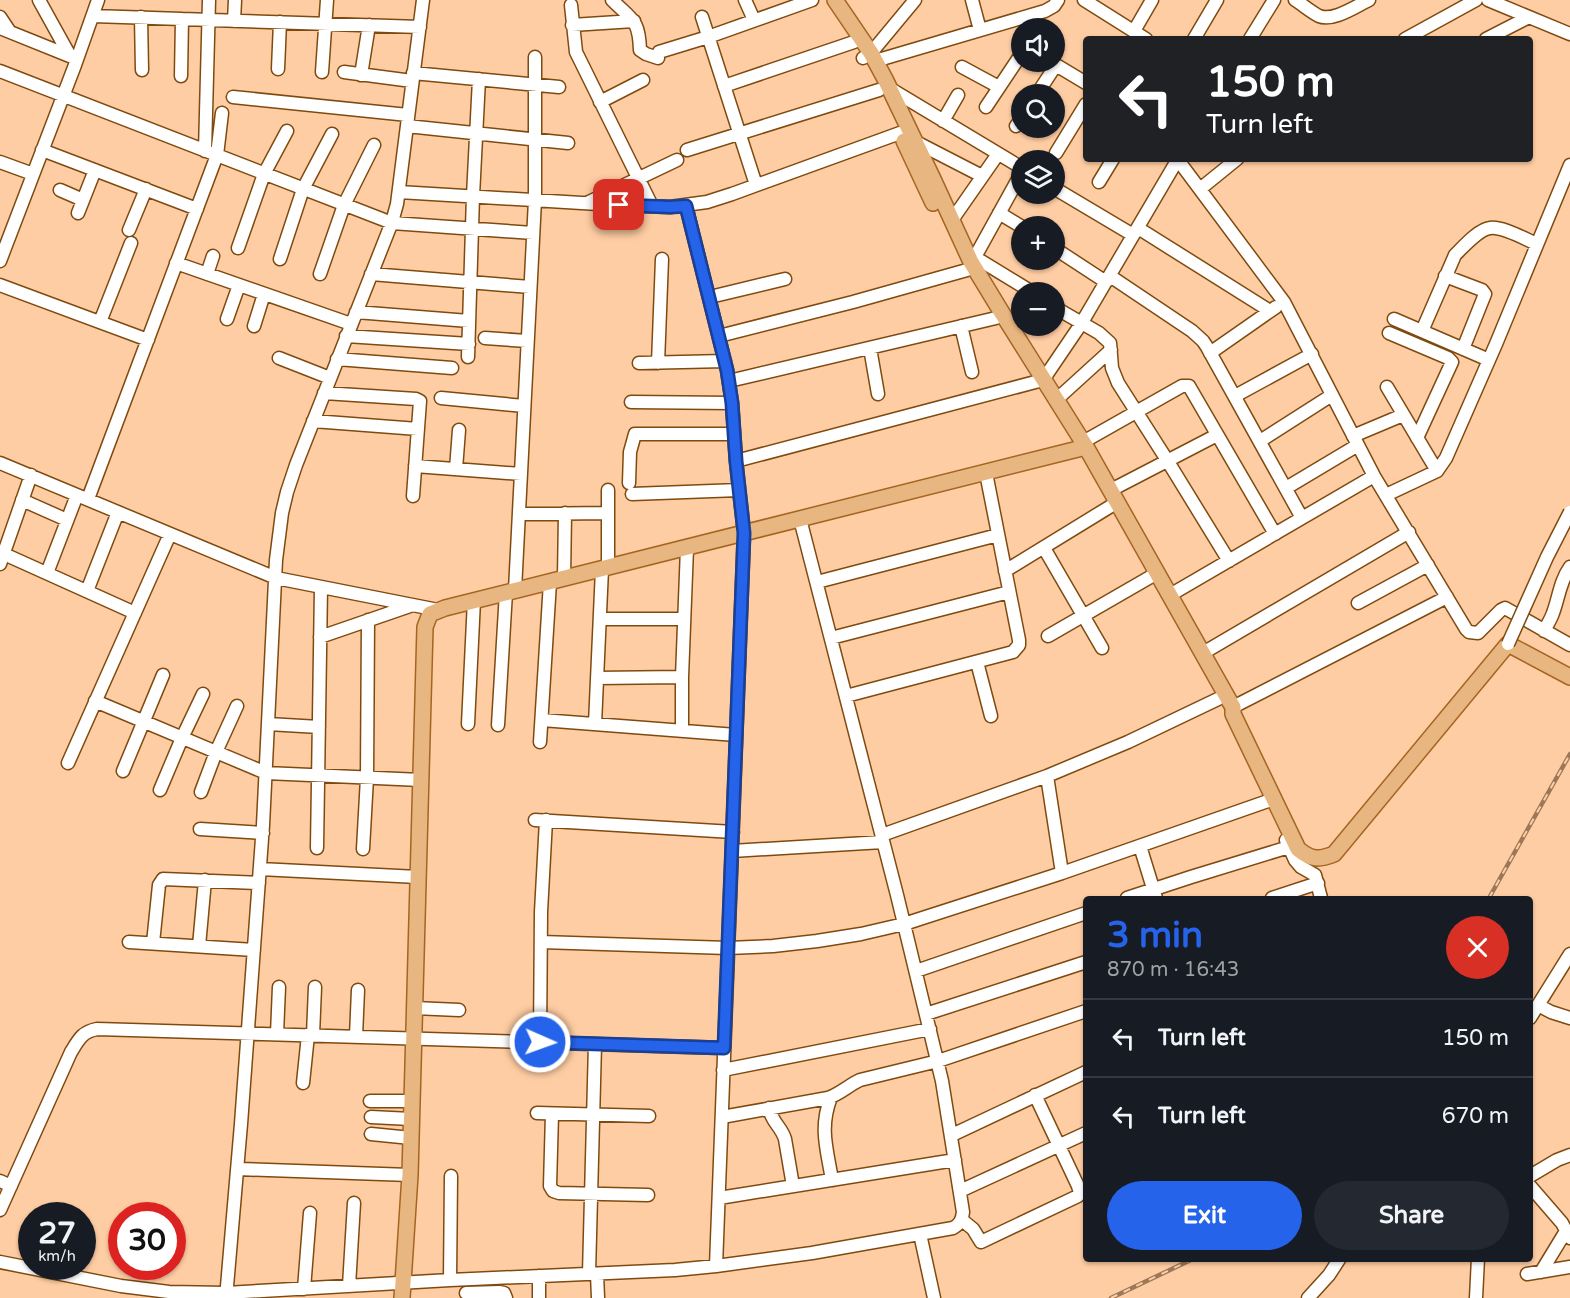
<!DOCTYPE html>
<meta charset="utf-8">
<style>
body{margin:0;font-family:"Varela Round",sans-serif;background:#242831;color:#f1f3f6;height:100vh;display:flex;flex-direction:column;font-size:22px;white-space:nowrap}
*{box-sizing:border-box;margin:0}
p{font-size:20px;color:#9ea1a6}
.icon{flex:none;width:33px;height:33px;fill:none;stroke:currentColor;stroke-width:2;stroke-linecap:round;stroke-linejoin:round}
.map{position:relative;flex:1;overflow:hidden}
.details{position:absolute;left:1083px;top:896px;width:450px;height:366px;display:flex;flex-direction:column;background:#171b24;border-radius:6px;box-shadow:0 2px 4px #0004}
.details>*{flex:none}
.banner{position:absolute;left:1083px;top:36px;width:450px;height:126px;border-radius:6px;box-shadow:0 2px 4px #0004;background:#202124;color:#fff;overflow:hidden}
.controls{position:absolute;left:1011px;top:18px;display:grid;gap:12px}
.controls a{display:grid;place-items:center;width:54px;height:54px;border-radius:50%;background:#171b24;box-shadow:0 2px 4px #0004;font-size:30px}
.speed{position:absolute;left:18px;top:1202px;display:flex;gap:12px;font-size:30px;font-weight:700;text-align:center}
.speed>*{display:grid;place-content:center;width:78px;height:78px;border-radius:50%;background:#171b24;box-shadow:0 2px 4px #0004;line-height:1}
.speed small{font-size:15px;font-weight:400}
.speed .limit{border:9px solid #d22;background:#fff;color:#111}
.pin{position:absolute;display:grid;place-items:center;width:51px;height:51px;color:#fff;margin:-26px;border-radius:12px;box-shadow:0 3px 9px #0006}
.me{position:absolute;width:66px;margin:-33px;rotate:92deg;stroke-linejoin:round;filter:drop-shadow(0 0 4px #0008)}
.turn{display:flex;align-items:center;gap:21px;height:126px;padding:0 24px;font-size:27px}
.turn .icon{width:78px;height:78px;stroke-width:2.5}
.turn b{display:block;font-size:42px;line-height:51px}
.round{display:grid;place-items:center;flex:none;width:63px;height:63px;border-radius:32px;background:#242831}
.overview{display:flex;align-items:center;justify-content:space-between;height:102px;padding:0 24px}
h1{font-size:36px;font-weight:800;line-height:45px;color:#2563eb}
.button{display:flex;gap:12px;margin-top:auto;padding:12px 24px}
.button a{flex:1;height:69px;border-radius:36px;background:#2563eb;color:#fff;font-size:24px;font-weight:800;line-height:69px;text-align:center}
.button a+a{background:#242831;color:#f1f3f6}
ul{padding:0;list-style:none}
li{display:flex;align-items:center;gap:18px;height:78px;padding:0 24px;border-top:2px solid #363941}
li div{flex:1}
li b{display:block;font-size:22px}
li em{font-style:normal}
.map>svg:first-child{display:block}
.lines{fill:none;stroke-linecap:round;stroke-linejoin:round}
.minor-casing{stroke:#7f4a0f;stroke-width:15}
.major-casing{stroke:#a46523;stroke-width:18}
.minor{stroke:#fff;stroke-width:12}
.major{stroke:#e8b680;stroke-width:15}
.rail-casing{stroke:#9c7858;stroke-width:4.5}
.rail{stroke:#ffcda3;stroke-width:2;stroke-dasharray:7;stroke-linecap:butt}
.minor-bridge-casing{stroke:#7f4a0f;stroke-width:15;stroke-linecap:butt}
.minor-bridge{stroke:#fff;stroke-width:12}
.route-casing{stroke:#184099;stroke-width:15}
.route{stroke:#2563eb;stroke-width:10}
</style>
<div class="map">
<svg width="1570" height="1298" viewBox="0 0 1570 1298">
<rect width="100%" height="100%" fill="#ffcda3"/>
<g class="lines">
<defs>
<path id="minor" d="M 39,0 L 70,56
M 612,0 C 632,20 639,19 640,50 L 646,54 L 658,58
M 745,0 L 754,20
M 972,0 L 980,30
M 1084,0 L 1146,39
M 1295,0 C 1303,5 1311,12 1319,16 C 1333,22 1356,6 1369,0
M 1488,0 L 1570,34
M 571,5 L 576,52 L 652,206
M 93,16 L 420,27
M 0,17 L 10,32
M 141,17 L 142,70
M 702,17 L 756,185
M 234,21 L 235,0
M 572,25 L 634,21
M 0,28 L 77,59
M 1134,31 L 1152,0
M 1194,39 L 1217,0
M 1250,39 L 1274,0
M 1405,39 L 1476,0
M 1486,39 L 1529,17
M 659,52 L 708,37 L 812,0
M 863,58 L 871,53 L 915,0
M 875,61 L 1045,11 L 1054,6 L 1058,0
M 1051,62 L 1086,83
M 962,67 L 999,87
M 278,69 L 280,22
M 0,71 L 392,223 L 533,233
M 322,72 L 327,0
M 344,72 L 412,81
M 413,73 L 559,87
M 361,75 L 369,25
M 181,76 L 182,19
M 724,86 L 854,42
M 889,88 L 1022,168
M 1037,94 L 1056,65
M 233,97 L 408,115
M 600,102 L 643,80
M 986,107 L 1022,53
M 943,121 L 958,95
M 407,126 L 568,143
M 1016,126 L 1022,118
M 916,142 L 982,176
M 42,150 L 197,209
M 687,150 L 879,90
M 205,151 L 209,0
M 1056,153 L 1086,104
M 1178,160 L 1284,302 L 1374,476 L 1466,629 L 1469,632 L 1478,633 L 1501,610 L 1505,608 L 1570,645
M 0,162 L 33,174
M 1099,182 L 1113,159
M 1054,188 L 1133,235
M 1200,189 L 1237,159
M 60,190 L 83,200
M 399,192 L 598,204 L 670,207 L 707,202 L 732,194 L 900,133
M 589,202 L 677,160
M 686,206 L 727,370 L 732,403 L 736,461 L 744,533 L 716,1266
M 78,213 L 95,170
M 999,213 L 1022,227
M 952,220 L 998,154
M 1138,228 L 1270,311
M 129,230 L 146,189
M 238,248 L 264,174 L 287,131
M 1054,248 L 1106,282
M 968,253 L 1032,292
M 975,257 L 1022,172
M 280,259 L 303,189 L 332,134
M 0,261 L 75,65 L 98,0
M 176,263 L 351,324
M 207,274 L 213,256
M 320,274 L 344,205 L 374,145
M 371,274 L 530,287
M 1110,276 L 1192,331 L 1203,341 L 1207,347 L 1302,518
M 1445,276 L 1482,290 L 1485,294 L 1463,349
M 0,285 L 148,340
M 710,297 L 785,279
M 1054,307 L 1099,333 L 1110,343 L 1112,368 L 1118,383 L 1167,460 L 1229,561
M 356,312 L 469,321
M 227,319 L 239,285
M 1394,319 L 1489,360
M 100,322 L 131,243
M 254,326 L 264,294
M 961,326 L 972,372
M 1422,331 L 1455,255 C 1463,247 1479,229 1490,228 C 1502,226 1525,239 1537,244
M 1389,333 L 1448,358 L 1452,362 L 1417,438
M 346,336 L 469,344
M 719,336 L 853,302 L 967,270
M 485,338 L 527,341
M 870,348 L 878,394
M 1210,353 L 1276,307
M 468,357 L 473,196 L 479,79
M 279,358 L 330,378
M 337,359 L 452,368
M 639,363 L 725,361
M 658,363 L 662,259
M 729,381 L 996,318
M 1387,387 L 1437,471
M 324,393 L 416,399 L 420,401 L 413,496
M 1235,396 L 1312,354
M 441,398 L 524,406
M 1056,400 L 1111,350
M 631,402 L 732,403
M 313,421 L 418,429
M 1353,436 L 1403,415
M 1260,441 L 1332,395
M 1083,442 L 1182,386 L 1189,386 L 1275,534
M 736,461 L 1043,380 L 1081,324 L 1178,159
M 0,463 L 276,578 L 438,610
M 415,466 L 521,474
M 456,469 L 459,430
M 629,483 L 630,452 L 635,434 L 734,434
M 1286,488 L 1358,445
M 608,490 L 608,567
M 1111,490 L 1217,435
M 632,494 L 739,490
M 1386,495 L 1437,471 L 1446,458 L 1496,344 L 1570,165
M 88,499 L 217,155 L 222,113
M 22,500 L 67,520
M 519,514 L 608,513
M 1044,548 L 1102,648
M 4,554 L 135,613
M 0,564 L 31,475
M 1005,571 L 1111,506
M 47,573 L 77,495
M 564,578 L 565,513
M 817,582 L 998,535
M 515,590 L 535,200 L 535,57
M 87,591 L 118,512
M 1170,595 L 1374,476
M 1358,603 L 1428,565
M 600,619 L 684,619
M 1544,631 C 1547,625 1551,619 1553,613 C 1559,597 1560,581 1570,567
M 1048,636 L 1152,576
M 320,637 L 410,606
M 831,638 L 1009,592
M 1203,653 L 1409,532
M 977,662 L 991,716
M 597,678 L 682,677
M 846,696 L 1013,652 L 1019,645 L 1019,640 L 986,473
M 95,701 L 266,773 L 421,780
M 1233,707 L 1447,597
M 542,720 L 736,735
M 268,724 L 319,727
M 468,724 L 474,600
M 595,724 L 602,569
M 498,725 L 506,592
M 682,731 L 682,677 L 687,548
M 540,742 L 550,582
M 68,763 L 170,534
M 123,771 L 163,675
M 1047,776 L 1062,873
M 160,790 L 182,738 L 203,694
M 201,792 L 216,752 L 237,706
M 535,820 L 733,832
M 200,829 L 263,833
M 882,835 L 1047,776 L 1128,742 L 1218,699
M 1286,840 L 1295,860 L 1301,867 L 1315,875 L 1321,898
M 1140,846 L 1156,898
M 317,848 L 321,587
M 363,849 L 367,778 L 368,620
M 732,851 L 883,842
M 260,869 L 418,877
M 1127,898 L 1191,877 L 1289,847
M 1272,898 L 1318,883
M 129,942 L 254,950
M 541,942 L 728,948 L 773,946 L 817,941 L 861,934 L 904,924 L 1062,873 L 1268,801
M 153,943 L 159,885 L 163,879 L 259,883
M 199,946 L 205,880
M 916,971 L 1086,913
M 1538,1005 L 1551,1012 L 1570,1018
M 414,1008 L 459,1010
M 926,1014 L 1086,962
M 1530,1018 L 1570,954
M 277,1034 L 279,987
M 313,1035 L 315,987
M 356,1036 L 358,990
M 540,1042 L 541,912 L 546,820
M 723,1070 L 930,1029
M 303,1083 L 308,1035
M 831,1097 C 819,1128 827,1149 832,1180
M 370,1101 L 412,1101
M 769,1108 C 772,1123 781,1126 785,1139 L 793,1186
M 537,1113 L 649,1116
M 552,1114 L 550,1186 L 553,1191 L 559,1193 L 648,1195
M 371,1117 L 411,1119
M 722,1117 L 828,1098 C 840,1094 849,1085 860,1080 L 938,1061 L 1086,1011
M 371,1134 L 411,1138
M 952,1135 L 1086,1072
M 238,1169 L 410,1175
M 1530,1176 L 1557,1160 L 1570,1155
M 0,1181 L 11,1186
M 1530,1186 L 1562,1223 L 1570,1238
M 960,1191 L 1086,1133
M 719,1198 L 955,1160
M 0,1210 L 71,1052 C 79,1039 82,1032 97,1029 L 724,1048
M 962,1220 L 973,1229 L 981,1242 L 1078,1196 L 1080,1193 L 1078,1186 L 1035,1095
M 920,1234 L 934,1298
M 0,1262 L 121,1286 L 169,1292 L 226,1293 L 450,1280 L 675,1270 L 716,1266 L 812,1253 L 953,1228 C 960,1224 962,1220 963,1212 L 942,1081 L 897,895 L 800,519
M 1541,1272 L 1566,1231
M 589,1274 L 595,1044
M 597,1274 L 598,1298
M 1527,1274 L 1570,1267
M 539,1276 L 539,1298
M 450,1280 L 451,1176
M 349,1286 L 354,1203
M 304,1289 L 310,1213
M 466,1293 L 499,1292 L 504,1293 L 506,1298
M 226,1298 L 241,1124 L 263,825 L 276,560 L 282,513 L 287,492 L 296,465 L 392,222 L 397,204 L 423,0
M 1308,1298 L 1329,1275 L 1340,1258
M 1476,1298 L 1478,1258"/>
<path id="major" d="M 835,0 L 871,53 L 885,79 L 933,179 L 971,262 L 1002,313 L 1086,447 L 1230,702 L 1233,707 L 1233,714 L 1298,849 C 1311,860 1319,860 1334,854 L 1508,644 L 1570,677
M 904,141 L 933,203
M 402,1298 L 410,1175 L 425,627 L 430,614 L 445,608 L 1086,447"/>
</defs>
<use href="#minor" class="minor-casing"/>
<use href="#major" class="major-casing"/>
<use href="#minor" class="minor"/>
<use href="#major" class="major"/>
<defs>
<path id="rail" d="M 1489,898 L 1570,754
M 1111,1298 L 1195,1258"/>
</defs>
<use href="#rail" class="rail-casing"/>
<use href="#rail" class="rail"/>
<defs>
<path id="minor-bridge" d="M 1508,644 L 1547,557 L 1570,512"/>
</defs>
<use href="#minor-bridge" class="minor-bridge-casing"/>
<use href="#minor-bridge" class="minor-bridge"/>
</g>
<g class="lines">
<defs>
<path id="route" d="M 540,1042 L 724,1048 L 744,533 L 736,461 L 732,403 L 727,370 L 686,206 L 670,207 L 619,205"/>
</defs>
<use href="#route" class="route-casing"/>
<use href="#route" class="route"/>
</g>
</svg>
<div class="controls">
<a><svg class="icon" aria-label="sound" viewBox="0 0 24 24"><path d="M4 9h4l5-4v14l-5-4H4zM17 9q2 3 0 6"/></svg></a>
<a><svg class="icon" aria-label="search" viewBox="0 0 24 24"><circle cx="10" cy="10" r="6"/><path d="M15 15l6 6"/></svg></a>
<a><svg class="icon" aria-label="layers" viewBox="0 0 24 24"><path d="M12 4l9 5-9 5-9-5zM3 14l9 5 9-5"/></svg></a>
<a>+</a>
<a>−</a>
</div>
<div class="speed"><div>27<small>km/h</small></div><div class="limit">30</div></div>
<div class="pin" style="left:619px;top:205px;background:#d93025"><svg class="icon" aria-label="arrive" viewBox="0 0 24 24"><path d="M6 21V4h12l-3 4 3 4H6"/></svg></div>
<svg class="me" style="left:540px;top:1042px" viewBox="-20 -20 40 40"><circle r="17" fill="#2563eb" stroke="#fff" stroke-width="3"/><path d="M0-11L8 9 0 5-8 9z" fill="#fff"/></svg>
<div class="banner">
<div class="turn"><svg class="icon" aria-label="left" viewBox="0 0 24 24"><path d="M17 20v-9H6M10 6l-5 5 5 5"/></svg><div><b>150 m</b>Turn left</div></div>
</div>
<section class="details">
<div class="overview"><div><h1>3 min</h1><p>870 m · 16:43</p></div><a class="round" style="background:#d93025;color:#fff"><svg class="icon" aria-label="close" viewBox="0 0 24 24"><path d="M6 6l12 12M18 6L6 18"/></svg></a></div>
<ul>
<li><svg class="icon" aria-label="left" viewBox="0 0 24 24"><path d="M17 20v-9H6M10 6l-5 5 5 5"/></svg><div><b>Turn left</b></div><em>150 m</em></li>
<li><svg class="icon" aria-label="left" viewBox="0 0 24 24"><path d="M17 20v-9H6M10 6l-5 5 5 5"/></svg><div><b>Turn left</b></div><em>670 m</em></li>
</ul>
<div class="button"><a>Exit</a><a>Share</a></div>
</section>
</div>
